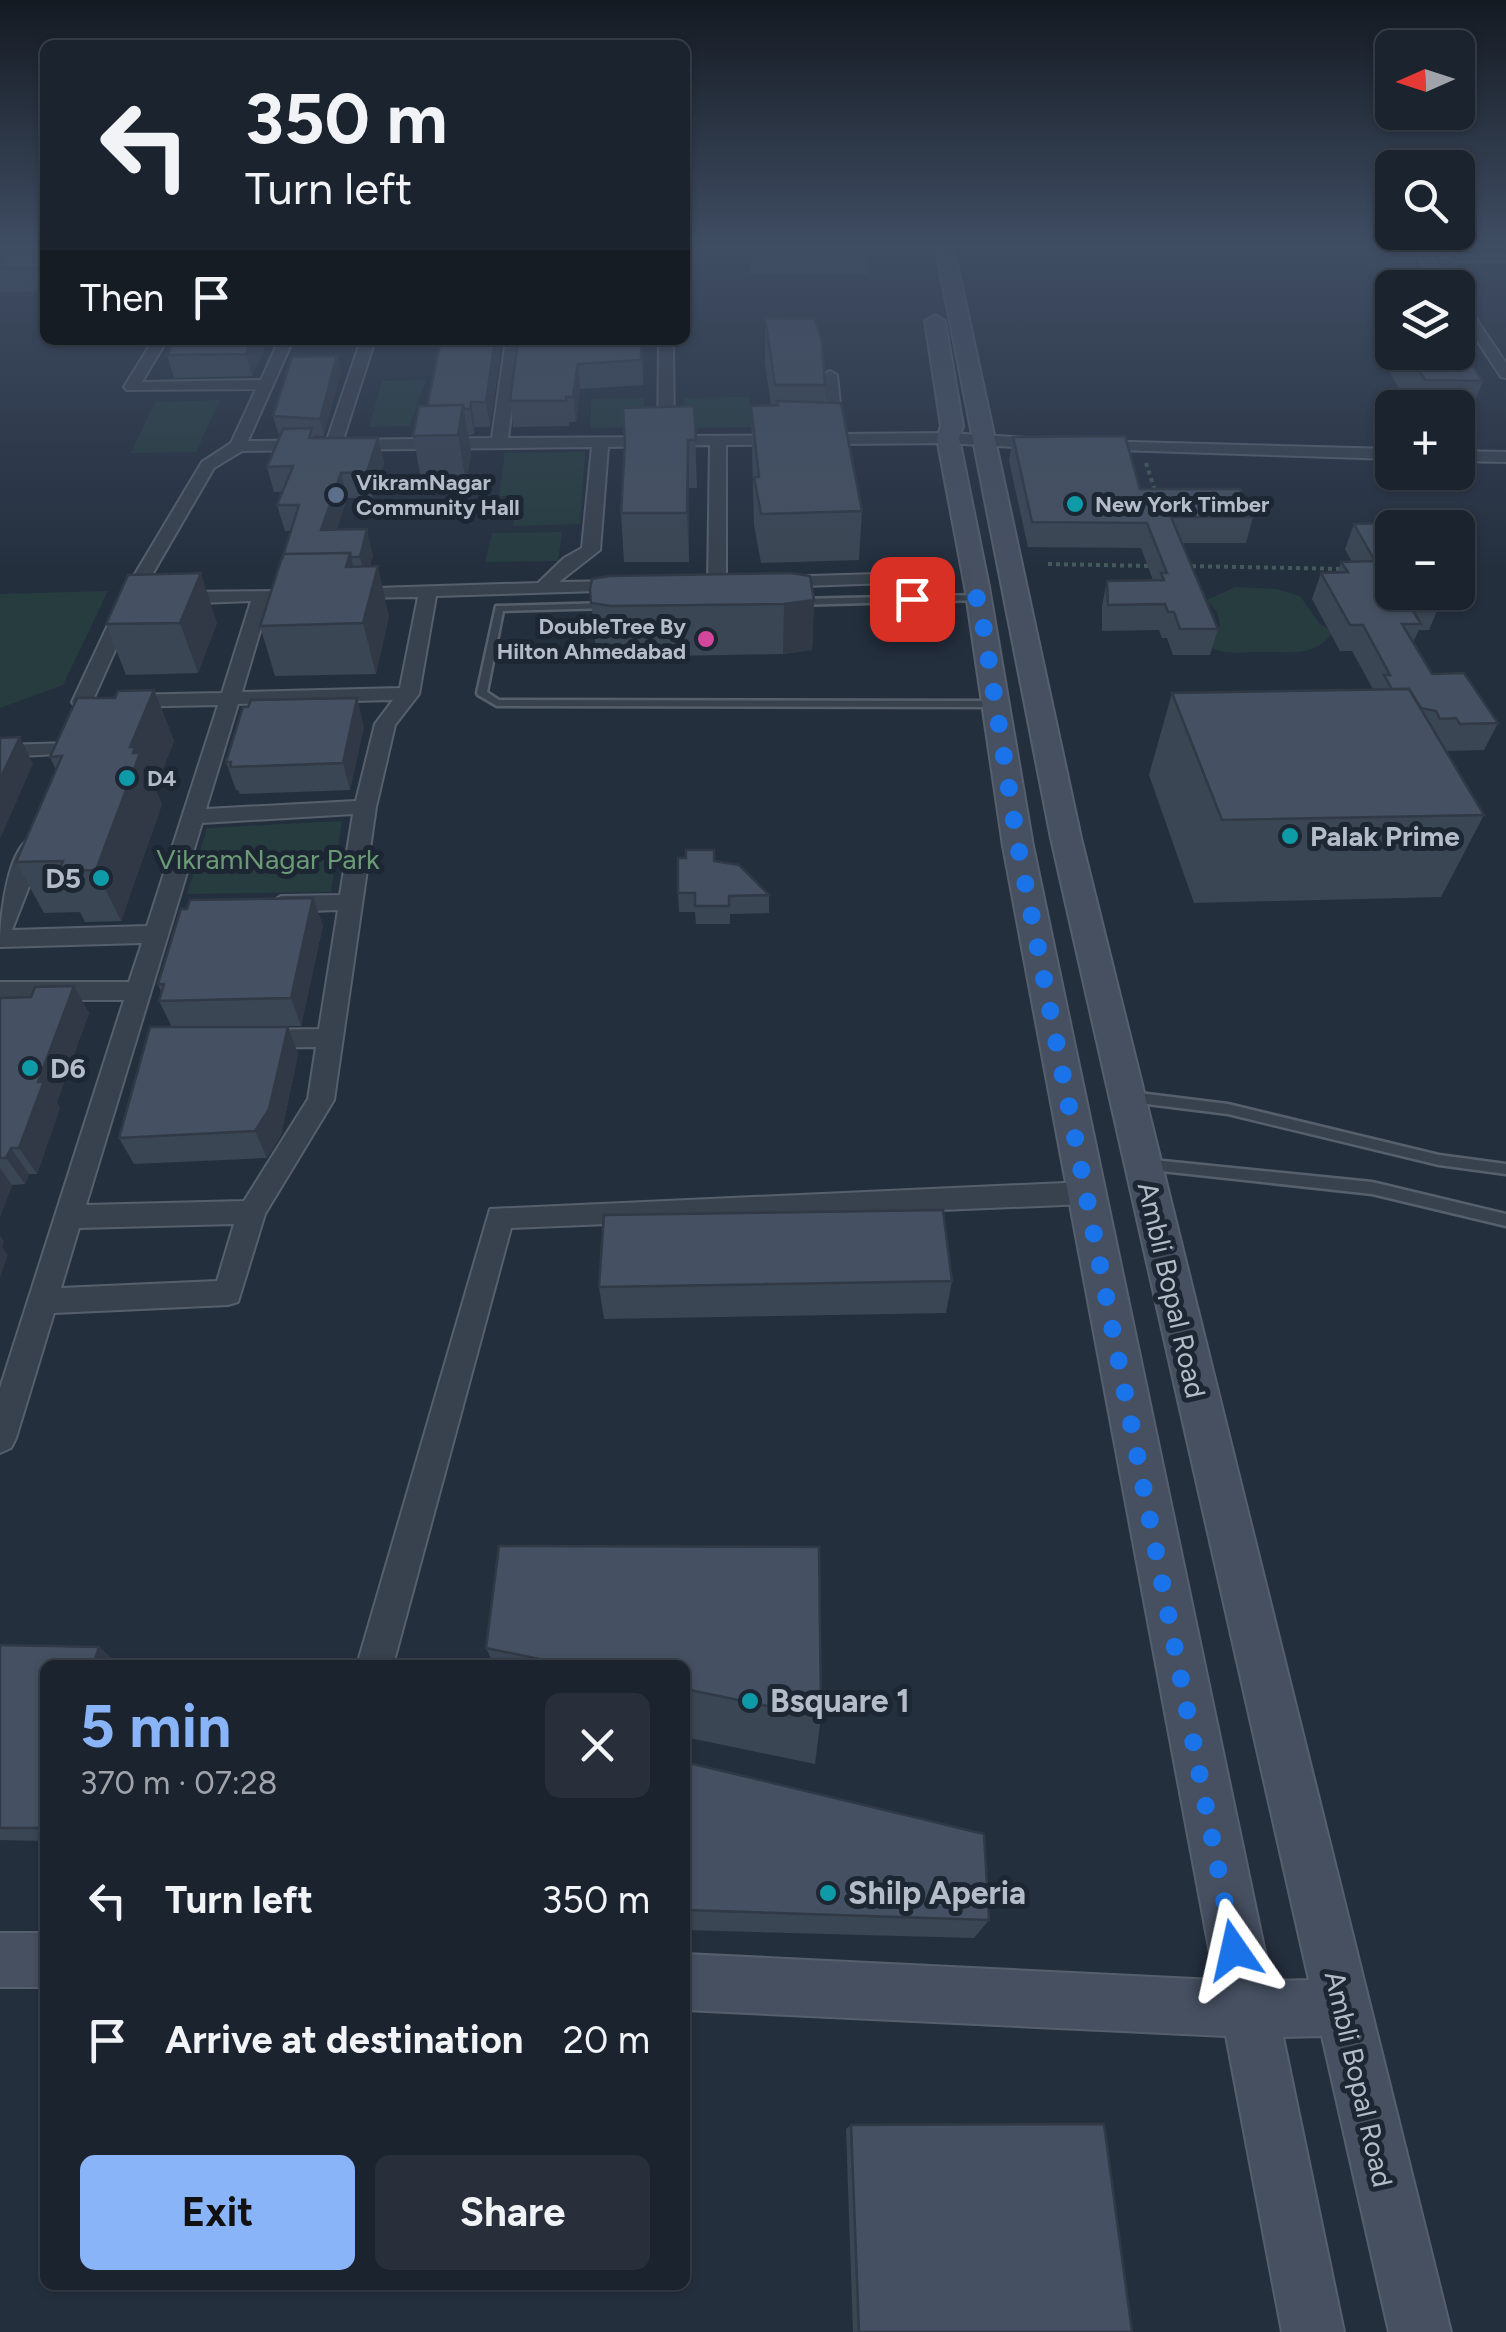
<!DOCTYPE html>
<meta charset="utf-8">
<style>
body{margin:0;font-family:Figtree,sans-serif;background:#282f3a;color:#f1f3f6;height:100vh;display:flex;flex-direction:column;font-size:38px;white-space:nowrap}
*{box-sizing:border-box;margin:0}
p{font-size:32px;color:#a0a4aa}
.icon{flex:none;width:55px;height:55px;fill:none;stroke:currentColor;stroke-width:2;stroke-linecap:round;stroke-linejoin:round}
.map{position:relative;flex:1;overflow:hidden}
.sheet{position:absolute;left:40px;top:1660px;width:650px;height:630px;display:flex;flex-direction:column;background:#1b232e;border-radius:15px;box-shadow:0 2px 8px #0004,0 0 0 2px #39404a}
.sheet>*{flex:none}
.guide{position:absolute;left:40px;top:40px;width:650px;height:305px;border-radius:15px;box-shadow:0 2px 8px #0004,0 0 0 2px #39404a;background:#1b232e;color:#f1f3f6;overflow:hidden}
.needle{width:65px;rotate:267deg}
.buttons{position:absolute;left:1375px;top:30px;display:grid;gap:20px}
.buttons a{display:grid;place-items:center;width:100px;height:100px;border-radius:15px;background:#1b232e;box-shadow:0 2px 8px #0004,0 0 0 2px #39404a;font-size:50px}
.pin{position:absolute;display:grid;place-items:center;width:85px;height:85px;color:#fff;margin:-42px;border-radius:20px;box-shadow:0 5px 15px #0006}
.me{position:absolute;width:110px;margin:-55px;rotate:349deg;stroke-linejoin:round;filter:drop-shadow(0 0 8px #0008)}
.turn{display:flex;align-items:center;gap:35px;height:210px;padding:0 40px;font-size:45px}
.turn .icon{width:130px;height:130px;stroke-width:2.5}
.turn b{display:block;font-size:70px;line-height:85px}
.then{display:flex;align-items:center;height:95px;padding:0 40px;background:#0003;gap:20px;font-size:38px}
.round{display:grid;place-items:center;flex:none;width:105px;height:105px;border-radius:15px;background:#282f3a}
.summary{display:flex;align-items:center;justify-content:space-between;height:170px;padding:0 40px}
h1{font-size:60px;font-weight:700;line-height:75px;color:#8ab4f8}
.action{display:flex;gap:20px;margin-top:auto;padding:20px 40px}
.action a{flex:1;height:115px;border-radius:15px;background:#8ab4f8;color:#111;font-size:40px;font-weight:700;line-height:115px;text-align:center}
.action a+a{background:#282f3a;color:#f1f3f6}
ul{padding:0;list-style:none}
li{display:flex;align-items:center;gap:30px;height:140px;padding:0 40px}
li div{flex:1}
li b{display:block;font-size:38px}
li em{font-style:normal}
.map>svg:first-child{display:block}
.green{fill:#263c3f}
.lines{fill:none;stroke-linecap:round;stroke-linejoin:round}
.lane-casing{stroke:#565f6c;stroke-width:5}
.street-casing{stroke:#565f6c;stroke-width:4}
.secondary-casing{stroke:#565f6c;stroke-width:4}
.path{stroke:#44595c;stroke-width:4;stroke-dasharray:4 4;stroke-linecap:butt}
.lane{fill:#38414e;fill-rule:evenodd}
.street{fill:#38414e;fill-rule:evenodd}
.secondary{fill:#465061;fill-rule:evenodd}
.wall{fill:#3b4654}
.shaded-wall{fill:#303945}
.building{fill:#455162;stroke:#303945;stroke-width:2.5}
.route{stroke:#1a73e8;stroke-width:18;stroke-dasharray:0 32.4}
.service-dot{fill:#5c6f8a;stroke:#1d2633;stroke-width:4}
.culture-dot{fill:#0f9aa8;stroke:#1d2633;stroke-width:4}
.hotel-dot{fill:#d1479c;stroke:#1d2633;stroke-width:4}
.labels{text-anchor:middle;stroke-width:10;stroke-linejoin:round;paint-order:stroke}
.far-poi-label{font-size:22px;font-weight:bold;fill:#b4bcc9;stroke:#1d2633;text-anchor:start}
.poi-label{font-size:28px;font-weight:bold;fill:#b4bcc9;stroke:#1d2633;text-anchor:start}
.park-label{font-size:28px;fill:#6b9a76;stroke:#1d2633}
.street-label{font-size:28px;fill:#b4bcc9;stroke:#1d2633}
.near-poi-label{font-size:32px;font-weight:bold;fill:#b4bcc9;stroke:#1d2633;text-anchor:start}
</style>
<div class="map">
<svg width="1506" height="2332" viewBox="0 0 1506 2332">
<rect width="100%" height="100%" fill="#242f3e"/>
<path class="green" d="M 426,380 L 410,426 L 369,427 L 382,381 Z
M 749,397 L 752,427 L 686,428 L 684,398 Z
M 645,398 L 641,427 L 591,428 L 591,399 Z
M 220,400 L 196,452 L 131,453 L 155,402 Z
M 585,452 L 580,524 L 513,526 L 517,496 L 499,496 L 505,453 Z
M 562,532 L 558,561 L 485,562 L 492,533 Z
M 1235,587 L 1277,589 L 1300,596 L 1319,623 L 1333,632 C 1314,659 1288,651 1260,652 C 1241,652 1231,655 1213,649 L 1205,633 L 1220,627 C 1219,615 1216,607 1205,601 Z
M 108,591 L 63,685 L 0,708 L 0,594 Z
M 342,821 L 331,892 L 187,894 L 207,828 Z"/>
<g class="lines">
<defs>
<path id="lane" d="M 1423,245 L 1431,245 L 1459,257 L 1506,257 L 1506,261 L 1458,261 Z
M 979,595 L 982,596 L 982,600 L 795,605 L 790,602 L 795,599 Z
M 609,603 L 614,606 L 612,608 L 503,611 L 487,692 L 499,700 L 996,701 L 1001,704 L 996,707 L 497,706 L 478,695 L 477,693 L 496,606 Z
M 1131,1092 L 1228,1104 L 1439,1155 L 1506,1164 L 1506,1174 L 1439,1165 L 1228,1114 L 1131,1102 L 1124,1097 Z
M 1143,1159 L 1372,1182 L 1506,1214 L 1506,1226 L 1372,1194 L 1143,1169 L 1138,1168 L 1136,1164 L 1138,1160 Z"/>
<path id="street" d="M 1411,245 L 1423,245 L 1453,288 L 1440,288 Z
M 1458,299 L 1463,300 L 1506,363 L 1506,378 L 1501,377 L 1458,312 Z
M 153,340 L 167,340 L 142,382 L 261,380 L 279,340 L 293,340 L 248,441 L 327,440 L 361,340 L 375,340 L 343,440 L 492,438 L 506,340 L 520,340 L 508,438 L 658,437 L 659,340 L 673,340 L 674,436 L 827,435 L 823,375 L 830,371 L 837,375 L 843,434 L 948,433 L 1046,439 L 1054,444 L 1046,449 L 948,443 L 726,445 L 726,584 L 717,589 L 708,584 L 710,445 L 608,447 L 600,550 L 559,582 L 626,581 L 635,586 L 632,590 L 436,596 L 419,694 L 395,725 L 376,807 L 334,1100 L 265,1214 L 238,1302 L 228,1305 L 54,1313 L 16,1438 L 11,1448 L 0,1453 L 0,1388 L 124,1000 L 0,1000 L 0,982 L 129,982 L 142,943 L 0,947 C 0,922 6,844 35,836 L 46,843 L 12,930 L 147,926 L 218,705 L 121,707 L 111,701 L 121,695 L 222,693 L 251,601 L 175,604 L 166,598 L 175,592 L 283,591 L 283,599 L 269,601 L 242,692 L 400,688 L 418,597 L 350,598 L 344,597 L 344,589 L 538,583 L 564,558 L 582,548 L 592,447 L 242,451 L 214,468 L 138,599 L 92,702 L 89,706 L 75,706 L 72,702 L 120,599 L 202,462 L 231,443 L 256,389 L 127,390 L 124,387 ZM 393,700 L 375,724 L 356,801 L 206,809 L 238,704 ZM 353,814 L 340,895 L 281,896 L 269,904 L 281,912 L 338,910 L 319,1029 L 254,1030 L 245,1032 L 241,1039 L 245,1046 L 254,1048 L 316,1047 L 308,1099 L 244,1201 L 86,1205 L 202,823 ZM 234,1224 L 217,1281 L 61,1288 L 79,1228 Z
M 1094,441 L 1392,449 L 1392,459 L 1088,449 L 1086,446 Z
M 1458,451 L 1506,452 L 1506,462 L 1458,461 Z
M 913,573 L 922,578 L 919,582 L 774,587 L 765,582 L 774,577 Z
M 72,743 L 79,745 L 82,749 L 79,753 L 0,757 L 0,745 Z
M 1086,1182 L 1096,1185 L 1100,1193 L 1096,1201 L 1086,1204 L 511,1228 L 393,1665 L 357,1665 L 490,1209 Z"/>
<path id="secondary" d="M 935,245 L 953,245 L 1081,838 L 1451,2332 L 1389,2332 L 1322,2036 L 1283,2037 L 1344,2332 L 1282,2332 L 1226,2036 L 685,2010 L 685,1954 L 1215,1980 L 1003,846 L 965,587 L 937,438 L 941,426 L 925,321 L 935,315 L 945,321 L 963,426 L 959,438 L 989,587 L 1033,846 L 1271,1981 L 1309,1980 L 1051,838 Z
M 0,1933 L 45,1933 L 45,1987 L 0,1987 Z"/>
</defs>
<use href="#lane" class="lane-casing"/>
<use href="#street" class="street-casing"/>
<use href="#secondary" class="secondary-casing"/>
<path class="path" d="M 1146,463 L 1156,494
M 1048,564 L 1152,566
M 1184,566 L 1346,569"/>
<use href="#lane" class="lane"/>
<use href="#street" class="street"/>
<use href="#secondary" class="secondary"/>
</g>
<path class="wall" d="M 0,245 L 45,245 L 45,291 L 0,292 Z
M 751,245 L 868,245 L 867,274 L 751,274 Z
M 1384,314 L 1392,314 L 1392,352 L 1458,352 L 1483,381 L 1470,414 L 1458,413 L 1458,408 L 1410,408 L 1374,345 Z
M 765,318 L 825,385 L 824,403 L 862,511 L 859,560 L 761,563 L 754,525 L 751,406 L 771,405 L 765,363 Z
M 175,340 L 266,340 L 267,342 L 252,376 L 174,378 L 167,355 Z
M 439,340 L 502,340 L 490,427 L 475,427 L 474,434 L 468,435 L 471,452 L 466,483 L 422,484 L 413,436 L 427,406 L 440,346 Z
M 518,340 L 642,340 L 643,385 L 580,389 L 576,422 L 569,422 L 569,426 L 513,427 L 510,401 Z
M 341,372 L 324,436 L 314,436 L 314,438 L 378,438 L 384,463 L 373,498 L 347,498 L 337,529 L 373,555 L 370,566 L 389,616 L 376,674 L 275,676 L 260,626 L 291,531 L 285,531 L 277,505 L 282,492 L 274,492 L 267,467 L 281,433 L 278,433 L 273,416 Z
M 694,406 L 697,488 L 689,488 L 689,562 L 624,562 L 621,513 Z
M 1013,437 L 1140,489 L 1253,517 L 1246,543 L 1181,543 L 1218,629 L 1210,655 L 1173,655 L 1167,638 L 1162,638 L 1159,630 L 1102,631 L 1102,606 L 1107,581 L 1153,580 L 1141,548 L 1028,547 L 1009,461 Z
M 1354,524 L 1440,604 L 1429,630 L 1419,630 L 1413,642 L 1432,674 L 1498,723 L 1484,750 L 1447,751 L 1443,745 L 1484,815 L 1441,897 L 1194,903 L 1149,775 L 1172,693 L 1373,689 L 1352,651 L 1340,651 L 1312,599 L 1321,573 L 1338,573 L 1341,562 L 1352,562 L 1345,549 Z
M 128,575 L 217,623 L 198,673 L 126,675 L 106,624 Z
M 590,589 L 814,600 L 812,650 L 783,654 L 616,657 L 596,653 Z
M 154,690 L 174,741 L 155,789 L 162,804 L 121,921 L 85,922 L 80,912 L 44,913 L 16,862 L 56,770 L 50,757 L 115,698 Z
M 364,726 L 350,790 L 240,794 L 238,790 L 236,790 L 226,762 Z
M 714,861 L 769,895 L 769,913 L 730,914 L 730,924 L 696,924 L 695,912 L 679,912 L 678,893 Z
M 323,925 L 301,1026 L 196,1027 L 288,1027 L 298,1054 L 281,1135 L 267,1158 L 134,1164 L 119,1138 L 172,1027 L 159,1001 L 161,992 L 158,984 Z
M 74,986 L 89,1013 L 57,1102 L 60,1108 L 37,1174 L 29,1174 L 25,1184 L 12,1185 L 0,1217 L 0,998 L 31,997 Z
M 952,1281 L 946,1313 L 604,1319 L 599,1287 Z
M 499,1546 L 819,1547 L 821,1717 L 815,1764 L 685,1737 L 685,1665 L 494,1665 L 486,1648 Z
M 0,1645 L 99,1647 L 119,1665 L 45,1665 L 45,1841 L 0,1840 Z
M 685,1762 L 989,1920 L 974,1938 L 685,1930 Z
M 851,2125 L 1132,2332 L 853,2332 L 846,2129 Z"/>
<path class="shaded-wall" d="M 250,340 L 266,340 L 267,342 L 252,376 L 246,354 Z
M 495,340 L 502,340 L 490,427 L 486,402 Z
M 337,356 L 341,372 L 324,436 L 320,419 Z
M 578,364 L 580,389 L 576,422 L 573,397 Z
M 471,402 L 475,427 L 474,434 L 470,409 Z
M 463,405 L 471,452 L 466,483 L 458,435 Z
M 378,438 L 384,463 L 373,498 L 367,472 Z
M 688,440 L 689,488 L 689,562 L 687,513 Z
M 341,473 L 347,498 L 328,556 L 321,530 Z
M 367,529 L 373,555 L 366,584 L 360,557 Z
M 350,553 L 362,602 L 346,567 Z
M 378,566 L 389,616 L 376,674 L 363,623 Z
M 201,573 L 217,623 L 198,673 L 180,623 Z
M 814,600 L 812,650 L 783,654 L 784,604 Z
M 154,690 L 174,741 L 155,789 L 162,804 L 121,921 L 96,870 L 130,747 Z
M 357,698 L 364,726 L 350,790 L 343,763 Z
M 20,737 L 33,764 L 0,839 L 0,779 Z
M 313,898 L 323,925 L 301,1026 L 291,998 Z
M 74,986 L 89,1013 L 57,1102 L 60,1108 L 37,1174 L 19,1148 L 38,1082 Z
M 288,1027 L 298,1054 L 281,1135 L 267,1158 L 255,1131 Z
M 11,1148 L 29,1174 L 25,1184 L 6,1158 Z
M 0,1168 L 12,1185 L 0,1217 Z
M 0,1235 L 4,1241 L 2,1247 L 8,1255 L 0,1278 Z
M 99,1647 L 119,1665 L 93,1665 Z"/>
<path class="building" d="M 0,245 L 45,245 L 45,268 L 0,268 Z
M 751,245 L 868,245 L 868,246 L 751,246 Z
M 1384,314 L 1392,314 L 1392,328 Z
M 765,318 L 815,319 L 822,343 L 825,385 L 775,385 Z
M 175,340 L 252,340 L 246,354 L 167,355 Z
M 441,340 L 495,340 L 486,402 L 471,402 L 470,409 L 464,409 L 463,405 L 427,406 Z
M 518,340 L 641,340 L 641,360 L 578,364 L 573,397 L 566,397 L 566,401 L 510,401 Z
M 1458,345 L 1483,381 L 1425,380 L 1408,352 L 1458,352 Z
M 337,356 L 320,419 L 273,416 L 292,357 Z
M 777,401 L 841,403 L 862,511 L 761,514 L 754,477 L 759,477 L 751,406 L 778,405 Z
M 463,405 L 458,435 L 413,436 L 419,406 Z
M 694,406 L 696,440 L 688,440 L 687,513 L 621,513 L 625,442 L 623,408 Z
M 312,428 L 309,438 L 378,438 L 367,472 L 341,473 L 321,530 L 367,529 L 360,557 L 351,557 L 350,553 L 283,554 L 282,559 L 299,505 L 277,505 L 293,466 L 267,467 L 283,429 Z
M 1125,436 L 1140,489 L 1240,489 L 1253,517 L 1171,517 L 1218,629 L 1180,629 L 1174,612 L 1168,612 L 1165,604 L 1108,605 L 1107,581 L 1164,580 L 1161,573 L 1167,573 L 1147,523 L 1032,522 L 1013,437 Z
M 1389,523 L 1392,529 L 1392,592 L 1433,592 L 1440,604 L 1409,604 L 1421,624 L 1402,624 L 1432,674 L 1464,673 L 1498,723 L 1460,724 L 1456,718 L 1440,719 L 1436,711 L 1421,708 L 1409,689 L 1392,689 L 1384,675 L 1390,675 L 1363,625 L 1350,625 L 1321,573 L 1348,572 L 1341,562 L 1375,561 L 1354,524 Z
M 350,553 L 346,567 L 378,566 L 363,623 L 260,626 L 283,554 Z
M 201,573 L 180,623 L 106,624 L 128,575 Z
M 791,573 L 810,576 L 814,600 L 784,604 L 611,606 L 591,603 L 590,589 L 592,579 L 609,576 Z
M 1409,689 L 1484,815 L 1222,820 L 1172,693 Z
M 154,690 L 130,747 L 135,747 L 133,753 L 140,753 L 96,870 L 59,871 L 63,861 L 16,862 L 62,756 L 50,757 L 77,698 L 115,698 L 118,691 Z
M 357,698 L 343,763 L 230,767 L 231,762 L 226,762 L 243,707 L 248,707 L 251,700 Z
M 20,737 L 0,779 L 0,738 Z
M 686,850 L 714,850 L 714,861 L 739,865 L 769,895 L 729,896 L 729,906 L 695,906 L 695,893 L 678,893 L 678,858 L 686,858 Z
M 313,898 L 291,998 L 159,1001 L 164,984 L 158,984 L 181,909 L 187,909 L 190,900 Z
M 74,986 L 38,1082 L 44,1081 L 19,1148 L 11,1148 L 6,1158 L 0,1158 L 0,998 L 31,997 L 35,987 Z
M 150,1027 L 288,1027 L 269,1109 L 255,1131 L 119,1138 Z
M 943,1210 L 952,1281 L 599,1287 L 604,1215 Z
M 499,1546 L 819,1547 L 821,1717 L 685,1689 L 685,1665 L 568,1665 L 486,1648 Z
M 0,1645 L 99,1647 L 93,1665 L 45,1665 L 45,1820 L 42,1828 L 0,1828 Z
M 685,1762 L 984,1834 L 989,1920 L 685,1910 Z
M 1104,2124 L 1132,2332 L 859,2332 L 851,2125 Z"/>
<linearGradient id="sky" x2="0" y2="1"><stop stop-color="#141a22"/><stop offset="0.43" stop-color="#3f4d63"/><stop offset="1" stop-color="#3f4d63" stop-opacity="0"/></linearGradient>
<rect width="1506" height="571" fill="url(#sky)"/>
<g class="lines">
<path class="route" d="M 912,599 L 979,598 L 1018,846 L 1234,1950"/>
</g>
<circle class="service-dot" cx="336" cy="495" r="10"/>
<g class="culture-dot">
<circle cx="1075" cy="504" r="10"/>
<circle cx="127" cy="778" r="10"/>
<circle cx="1290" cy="836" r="10"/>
<circle cx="101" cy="878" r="10"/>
<circle cx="30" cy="1068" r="10"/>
<circle cx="750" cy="1701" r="10"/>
<circle cx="828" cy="1893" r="10"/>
</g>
<circle class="hotel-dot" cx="706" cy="639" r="10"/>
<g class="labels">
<g class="far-poi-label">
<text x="356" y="490">VikramNagar<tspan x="356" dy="25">Community Hall</tspan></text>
<text x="1095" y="512">New York Timber</text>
<text x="686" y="634" text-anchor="end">DoubleTree By<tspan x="686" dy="25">Hilton Ahmedabad</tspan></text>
<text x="147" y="786">D4</text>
</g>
<g class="poi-label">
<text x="1310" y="846">Palak Prime</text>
<text x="81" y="888" text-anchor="end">D5</text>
<text x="50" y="1078">D6</text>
</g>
<g class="park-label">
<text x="268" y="869">VikramNagar Park</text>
</g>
<g class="street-label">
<text transform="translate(1172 1290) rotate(77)" y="10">Ambli Bopal Road</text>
<text transform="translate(1359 2079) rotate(77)" y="10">Ambli Bopal Road</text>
</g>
<g class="near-poi-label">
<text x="770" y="1712">Bsquare 1</text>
<text x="848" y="1904">Shilp Aperia</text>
</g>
</g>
</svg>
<div class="buttons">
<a><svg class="needle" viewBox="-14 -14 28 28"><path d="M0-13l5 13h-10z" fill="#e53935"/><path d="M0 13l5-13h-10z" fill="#a0a4aa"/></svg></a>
<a><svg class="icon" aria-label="search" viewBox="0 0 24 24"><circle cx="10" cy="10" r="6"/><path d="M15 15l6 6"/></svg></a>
<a><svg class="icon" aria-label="layers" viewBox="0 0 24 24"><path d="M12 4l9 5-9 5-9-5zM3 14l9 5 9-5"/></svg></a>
<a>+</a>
<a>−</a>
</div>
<div class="pin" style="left:912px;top:599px;background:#d93025"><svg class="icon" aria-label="arrive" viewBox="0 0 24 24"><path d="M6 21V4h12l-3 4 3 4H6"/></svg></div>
<svg class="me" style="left:1234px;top:1950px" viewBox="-20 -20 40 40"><path d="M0-17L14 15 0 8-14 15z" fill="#1a73e8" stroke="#fff" stroke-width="4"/></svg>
<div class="guide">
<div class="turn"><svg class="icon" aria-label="left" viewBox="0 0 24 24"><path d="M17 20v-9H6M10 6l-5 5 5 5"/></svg><div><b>350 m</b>Turn left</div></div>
<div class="then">Then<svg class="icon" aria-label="arrive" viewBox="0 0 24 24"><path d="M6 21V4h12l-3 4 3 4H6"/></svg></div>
</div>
<section class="sheet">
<div class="summary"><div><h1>5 min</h1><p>370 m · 07:28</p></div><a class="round"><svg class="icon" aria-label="close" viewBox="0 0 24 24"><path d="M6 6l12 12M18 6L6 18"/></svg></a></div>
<ul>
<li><svg class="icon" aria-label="left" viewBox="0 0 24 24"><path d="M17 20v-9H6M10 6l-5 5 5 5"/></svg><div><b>Turn left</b></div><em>350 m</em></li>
<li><svg class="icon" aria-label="arrive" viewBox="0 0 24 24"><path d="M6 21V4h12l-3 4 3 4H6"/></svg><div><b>Arrive at destination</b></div><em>20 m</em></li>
</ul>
<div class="action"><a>Exit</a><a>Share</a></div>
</section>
</div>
